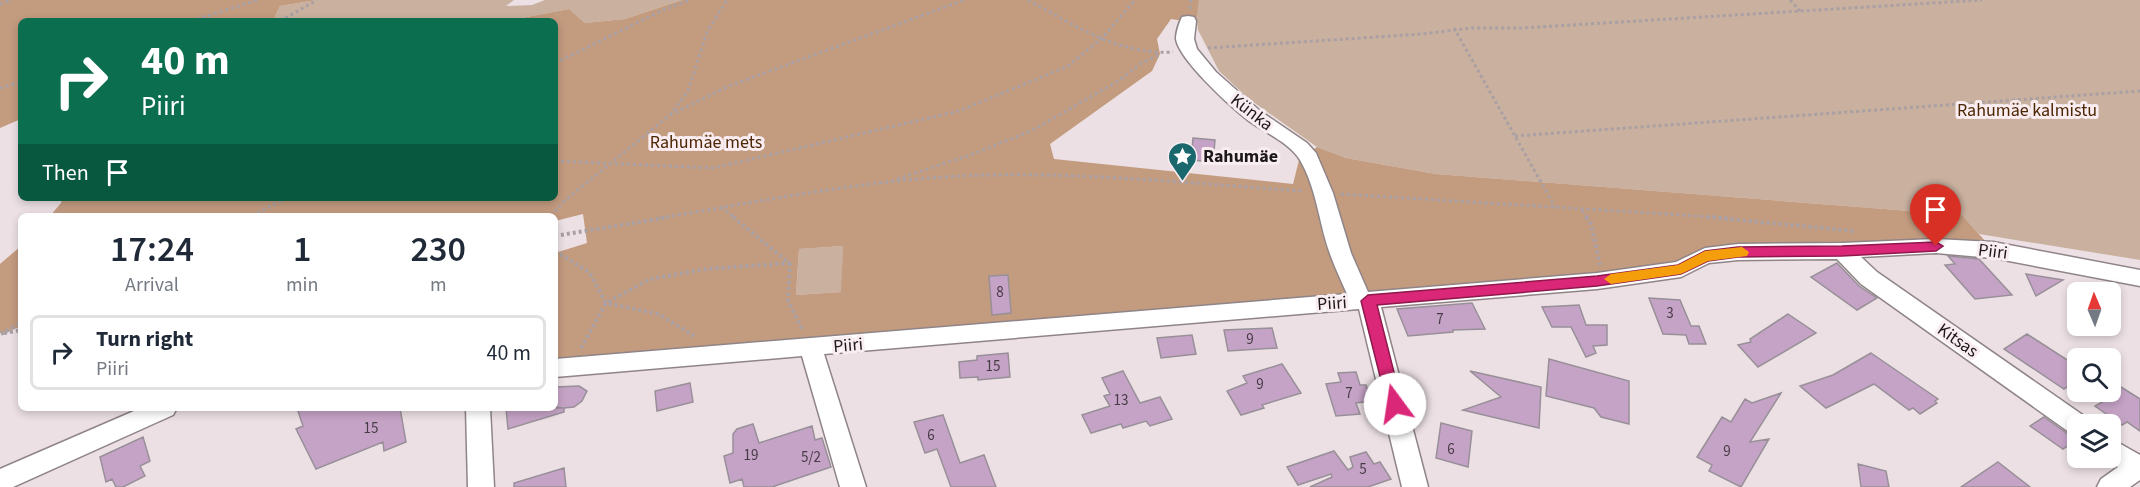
<!DOCTYPE html>
<meta charset="utf-8">
<style>
body{margin:0;font-family:"Source Sans 3",sans-serif;background:#f2f2f3;color:#1f2937;height:100vh;display:flex;flex-direction:column;font-size:22px;white-space:nowrap}
*{box-sizing:border-box;margin:0}
p{font-size:20px;color:#747a83}
.icon{flex:none;width:33px;height:33px;fill:none;stroke:currentColor;stroke-width:2;stroke-linecap:round;stroke-linejoin:round}
.map{position:relative;flex:1;overflow:hidden}
.side{position:absolute;left:18px;top:213px;width:540px;height:198px;display:flex;flex-direction:column;background:#fff;border-radius:9px;box-shadow:0 3px 9px #0003}
.side>*{flex:none}
.banner{position:absolute;left:18px;top:18px;width:540px;height:183px;border-radius:9px;box-shadow:0 3px 9px #0003;background:#0b6e4f;color:#fff;overflow:hidden}
.needle{width:39px;rotate:358deg}
.buttons{position:absolute;left:2067px;top:282px;display:grid;gap:12px}
.buttons a{display:grid;place-items:center;width:54px;height:54px;border-radius:9px;background:#fff;box-shadow:0 3px 9px #0003;font-size:30px}
.pin{position:absolute;display:grid;place-items:center;width:51px;height:51px;color:#fff;margin:-62px -26px;border-radius:50% 50% 50% 0;rotate:-45deg;box-shadow:0 0 6px #0007}
.pin .icon{rotate:45deg}
.me{position:absolute;width:66px;margin:-33px;rotate:346deg;stroke-linejoin:round;filter:drop-shadow(0 0 4px #0008)}
.turn{display:flex;align-items:center;gap:21px;height:126px;padding:0 24px;font-size:27px}
.turn .icon{width:78px;height:78px;stroke-width:2.5}
.turn b{display:block;font-size:42px;line-height:51px}
.then{display:flex;align-items:center;height:57px;padding:0 24px;background:#0003;gap:12px;font-size:22px}
.eta{display:flex;justify-content:space-evenly;align-items:center;height:102px;text-align:center}
.eta b{font-size:36px;font-weight:600;line-height:42px}
ul{padding:0;list-style:none}
li{display:flex;align-items:center;gap:18px;height:75px;margin:0 12px 9px;padding:0 12px;border:3px solid #e0e1e3;border-radius:9px}
li div{flex:1}
li b{display:block;font-size:22px}
li em{font-style:normal}
.map>svg:first-child{display:block}
.green{fill:#c9b09f}
.forest{fill:#c39b7f;fill-rule:evenodd}
.building{fill:#c5a3c6;stroke:#989098;stroke-width:1.5}
.lines{fill:none;stroke-linecap:round;stroke-linejoin:round}
.minor-casing{stroke:#8f8487;stroke-width:3}
.path-far1{stroke:#aaa0a3;stroke-width:3;stroke-dasharray:3 3;stroke-linecap:butt}
.path{stroke:#aaa0a3;stroke-width:4;stroke-dasharray:3 3;stroke-linecap:butt}
.minor{fill:#fff;fill-rule:evenodd}
.route{fill:#db2777;stroke:#8e194d;stroke-width:1.5}
.slow{fill:#f59e0b}
.labels{text-anchor:middle;stroke-width:6;stroke-linejoin:round;paint-order:stroke}
.number-label{font-size:15px;fill:#473c45}
.park-label{font-size:18px;fill:#4c2503;stroke:#f9edf1}
.street-label{font-size:18px;fill:#1d191a;stroke:#f9edf1}
.poi-label{font-size:18px;font-weight:bold;fill:#1d191a;stroke:#f9edf1;text-anchor:start}
</style>
<div class="map">
<svg width="2140" height="487" viewBox="0 0 2140 487">
<rect width="100%" height="100%" fill="#ece0e4"/>
<path class="green" d="M 317,0 L 514,0 L 506,6 L 532,5 L 545,0 L 682,0 L 625,19 L 585,23 L 569,9 L 505,21 L 273,21 L 280,6 Z
M 1199,0 L 2140,0 L 2140,260 L 1979,234 L 1962,215 L 1436,174 L 1346,158 L 1317,147 L 1249,99 L 1219,71 L 1198,30 L 1196,13 Z
M 843,246 L 842,292 L 796,295 L 799,249 Z"/>
<path class="forest" d="M 0,0 L 317,0 L 280,6 L 273,21 L 21,21 L 21,119 L 0,128 Z
M 682,0 L 1199,0 L 1196,23 L 1171,19 L 1157,39 L 1160,54 L 1152,71 L 1050,144 L 1054,159 L 1293,184 L 1299,160 L 1317,147 L 1346,158 L 1436,174 L 1962,215 L 1993,250 L 1738,252 L 1681,269 L 555,368 L 555,253 L 587,243 L 583,214 L 555,221 L 555,216 L 50,216 L 61,203 L 62,198 L 555,198 L 555,21 L 505,21 L 569,9 L 585,23 L 625,19 ZM 843,246 L 841,292 L 796,295 L 799,249 Z
M 21,246 L 21,327 L 0,333 L 0,264 Z"/>
<path class="building" d="M 1193,138 L 1215,140 L 1213,162 L 1191,160 Z
M 1948,256 L 1979,259 L 2012,295 L 1975,299 L 1945,265 L 1955,264 Z
M 1837,263 L 1859,286 L 1877,298 L 1857,310 L 1811,277 Z
M 2026,274 L 2063,280 L 2036,296 Z
M 1008,275 L 1011,313 L 992,315 L 989,276 Z
M 1649,298 L 1680,300 L 1691,326 L 1699,326 L 1706,344 L 1689,344 L 1686,335 L 1663,334 Z
M 1472,303 L 1485,329 L 1453,330 L 1453,332 L 1408,336 L 1397,309 Z
M 1579,305 L 1586,325 L 1607,325 L 1607,345 L 1593,346 L 1596,353 L 1586,357 L 1571,327 L 1552,327 L 1542,307 Z
M 1788,314 L 1816,333 L 1758,367 L 1738,345 L 1751,342 L 1750,339 Z
M 1272,328 L 1277,348 L 1228,351 L 1224,330 Z
M 2027,334 L 2078,367 L 2078,380 L 2064,389 L 2004,349 Z
M 1192,335 L 1196,354 L 1161,358 L 1157,338 Z
M 1008,353 L 1010,377 L 978,380 L 978,377 L 960,378 L 959,362 L 977,360 L 977,356 Z
M 1871,353 L 1938,399 L 1935,401 L 1937,403 L 1920,414 L 1913,408 L 1909,410 L 1874,384 L 1826,408 L 1800,386 L 1833,375 Z
M 1549,359 L 1629,381 L 1629,424 L 1601,417 L 1594,408 L 1546,396 Z
M 1282,364 L 1301,393 L 1262,405 L 1264,408 L 1241,415 L 1227,391 L 1247,383 L 1243,376 Z
M 1123,371 L 1140,403 L 1160,397 L 1172,419 L 1150,426 L 1146,421 L 1123,428 L 1121,424 L 1091,433 L 1082,415 L 1110,406 L 1104,396 L 1110,394 L 1102,378 Z
M 1470,371 L 1541,387 L 1539,428 L 1463,410 L 1501,397 Z
M 1356,372 L 1360,385 L 1366,385 L 1372,401 L 1356,403 L 1360,414 L 1336,416 L 1326,384 L 1341,382 L 1338,373 Z
M 2110,380 L 2140,399 L 2140,431 L 2127,422 L 2122,425 L 2095,406 L 2104,401 L 2090,392 L 2110,392 Z
M 690,383 L 693,402 L 657,411 L 655,391 Z
M 579,386 L 587,391 L 582,401 L 574,407 L 564,408 L 564,412 L 508,429 L 506,408 L 563,408 L 555,407 L 555,387 Z
M 1781,393 L 1750,442 L 1769,439 L 1741,487 L 1709,471 L 1712,465 L 1697,457 L 1722,417 L 1731,422 L 1745,399 L 1752,403 Z
M 297,408 L 400,408 L 406,442 L 384,451 L 383,442 L 316,469 L 296,429 L 303,426 Z
M 943,415 L 960,463 L 984,455 L 996,487 L 951,487 L 937,449 L 925,453 L 914,422 Z
M 2044,417 L 2068,434 L 2078,437 L 2078,439 L 2063,449 L 2030,426 Z
M 1441,423 L 1472,431 L 1468,467 L 1436,458 Z
M 753,424 L 759,443 L 812,426 L 815,440 L 822,438 L 831,467 L 772,487 L 744,487 L 742,479 L 730,483 L 724,456 L 733,453 L 733,434 L 737,429 Z
M 143,437 L 150,461 L 140,466 L 145,476 L 123,487 L 116,487 L 112,479 L 106,482 L 100,457 Z
M 1334,451 L 1348,470 L 1353,467 L 1350,457 L 1366,452 L 1374,464 L 1380,462 L 1391,479 L 1368,487 L 1310,487 L 1332,477 L 1331,474 L 1298,485 L 1287,467 Z
M 1998,462 L 2030,487 L 1961,487 Z
M 1858,464 L 1886,471 L 1889,487 L 1861,487 Z
M 564,468 L 566,487 L 514,487 L 514,483 Z"/>
<g class="lines">
<defs>
<path id="minor" d="M 1188,16 L 1194,17 L 1196,21 L 1194,39 L 1197,49 L 1216,72 L 1260,111 L 1307,143 L 1316,153 L 1333,193 L 1351,253 L 1368,292 L 1597,273 L 1676,262 L 1705,248 L 1738,244 L 1842,243 L 1936,239 L 1993,242 L 2140,270 L 2140,286 L 1993,258 L 1936,253 L 1861,257 L 1877,272 L 2087,418 L 2090,424 L 2078,424 L 2078,435 L 2069,432 L 1861,284 L 1837,259 L 1738,260 L 1709,263 L 1681,277 L 1597,289 L 1381,307 L 1428,487 L 1402,487 L 1359,309 L 824,354 L 866,487 L 840,487 L 802,356 L 555,377 L 555,359 L 1347,294 C 1341,280 1334,266 1329,251 C 1319,222 1316,187 1300,160 C 1290,143 1264,132 1249,121 C 1232,108 1179,60 1176,39 C 1176,33 1179,23 1182,17 Z
M 141,408 L 177,408 L 173,415 L 13,487 L 0,487 L 0,469 Z
M 466,408 L 490,408 L 494,487 L 468,487 Z
M 2110,438 L 2140,455 L 2140,480 L 2130,487 L 2097,487 L 2101,479 L 2118,467 L 2104,458 L 2110,458 Z"/>
</defs>
<use href="#minor" class="minor-casing"/>
<path class="path-far1" d="M 1028,0 C 1074,25 1118,55 1173,52
M 1790,0 L 1800,11
M 0,4 L 12,0
M 1190,9 L 1191,0
M 191,21 L 258,0
M 280,21 L 317,0
M 1454,28 L 1555,207
M 1208,48 L 1422,34 L 1472,28 L 1522,28 L 1982,0
M 555,63 L 663,10 L 690,0
M 0,88 L 21,82
M 670,115 L 729,86 L 964,0
M 1515,136 L 2140,91
M 555,161 L 713,168 L 959,111 L 1068,66 L 1102,38 L 1135,0
M 897,179 L 970,155 L 1031,131 L 1120,80 L 1140,64 L 1160,54
M 1341,194 L 1731,218
M 721,207 L 735,218
M 1582,210 L 1587,218
M 252,216 L 286,198
M 551,216 L 563,202 L 670,115 L 688,91 L 707,32 L 727,0
M 660,218 C 769,200 878,177 989,175 C 1094,173 1199,184 1303,191"/>
<path class="path" d="M 733,217 L 789,263
M 1586,217 L 1591,224 L 1600,265
M 1707,217 L 1854,231
M 555,236 L 669,217
M 555,251 L 589,272 L 606,303 L 658,314 L 696,337
M 790,263 L 788,301 L 803,331
M 4,333 L 21,330
M 1,334 L 21,323
M 581,348 L 606,303 L 650,279 L 706,269 L 790,263"/>
<use href="#minor" class="minor"/>
</g>
<path class="route" d="M 1936,242 L 1943,246 L 1936,251 L 1842,256 L 1738,257 L 1708,261 L 1681,274 L 1597,286 L 1377,305 L 1402,404 L 1400,409 L 1395,411 L 1389,409 L 1387,404 L 1361,301 L 1368,295 L 1597,276 L 1678,265 L 1705,251 L 1738,247 L 1842,246 Z"/>
<path class="slow" d="M 1742,247 L 1749,252 L 1747,256 L 1708,261 L 1681,274 L 1611,284 L 1604,279 L 1611,274 L 1678,265 L 1705,251 Z"/>
<defs>
<symbol id="sight-pin" viewBox="-11 -11 22 30"><path d="M0 17L-7.5 6A9.5 9.5 0 1 1 7.5 6Z" fill="#1a676d" stroke="#f9edf1"/><path d="M0-6L1.8-2.2L6-1.7L2.9 1.2L3.7 5.4L0 3.3L-3.7 5.4L-2.9 1.2L-6-1.7L-1.8-2.2Z" fill="#fff"/></symbol>
</defs>
<g fill-rule="evenodd">
<use href="#sight-pin" x="1166" y="140" width="33" height="45"/>
</g>
<g class="labels">
<g class="number-label">
<text x="1000" y="297">8</text>
<text x="1670" y="318">3</text>
<text x="1440" y="324">7</text>
<text x="1250" y="344">9</text>
<text x="993" y="371">15</text>
<text x="1260" y="389">9</text>
<text x="1349" y="398">7</text>
<text x="1121" y="405">13</text>
<text x="371" y="433">15</text>
<text x="931" y="440">6</text>
<text x="1451" y="454">6</text>
<text x="1727" y="456">9</text>
<text x="751" y="460">19</text>
<text x="811" y="462">5/2</text>
<text x="1363" y="474">5</text>
</g>
<g class="park-label">
<text x="2027" y="116">Rahumäe kalmistu</text>
<text x="706" y="148">Rahumäe mets</text>
</g>
<g class="street-label">
<text transform="translate(1252 112) rotate(38)" y="6">Künka</text>
<text transform="translate(1993 251) rotate(7)" y="6">Piiri</text>
<text transform="translate(1332 303) rotate(-4)" y="6">Piiri</text>
<text transform="translate(1958 340) rotate(35)" y="6">Kitsas</text>
<text transform="translate(848 345) rotate(-5)" y="6">Piiri</text>
</g>
<g class="poi-label">
<text x="1203" y="162">Rahumäe</text>
</g>
</g>
</svg>
<div class="buttons">
<a><svg class="needle" viewBox="-14 -14 28 28"><path d="M0-13l5 13h-10z" fill="#e53935"/><path d="M0 13l5-13h-10z" fill="#747a83"/></svg></a>
<a><svg class="icon" aria-label="search" viewBox="0 0 24 24"><circle cx="10" cy="10" r="6"/><path d="M15 15l6 6"/></svg></a>
<a><svg class="icon" aria-label="layers" viewBox="0 0 24 24"><path d="M12 4l9 5-9 5-9-5zM3 14l9 5 9-5"/></svg></a>
</div>
<div class="pin" style="left:1936px;top:246px;background:#d93025"><svg class="icon" aria-label="arrive" viewBox="0 0 24 24"><path d="M6 21V4h12l-3 4 3 4H6"/></svg></div>
<svg class="me" style="left:1395px;top:404px" viewBox="-20 -20 40 40"><circle r="19" fill="#fff"/><path d="M0-13L10 11 0 6-10 11z" fill="#db2777"/></svg>
<div class="banner">
<div class="turn"><svg class="icon" aria-label="right" viewBox="0 0 24 24"><path d="M7 20v-9h11M14 6l5 5-5 5"/></svg><div><b>40 m</b>Piiri</div></div>
<div class="then">Then<svg class="icon" aria-label="arrive" viewBox="0 0 24 24"><path d="M6 21V4h12l-3 4 3 4H6"/></svg></div>
</div>
<section class="side">
<div class="eta">
<div><b>17:24</b><p>Arrival</p></div>
<div><b>1</b><p>min</p></div>
<div><b>230</b><p>m</p></div>
</div>
<ul>
<li><svg class="icon" aria-label="right" viewBox="0 0 24 24"><path d="M7 20v-9h11M14 6l5 5-5 5"/></svg><div><b>Turn right</b><p>Piiri</p></div><em>40 m</em></li>
</ul>
</section>
</div>
